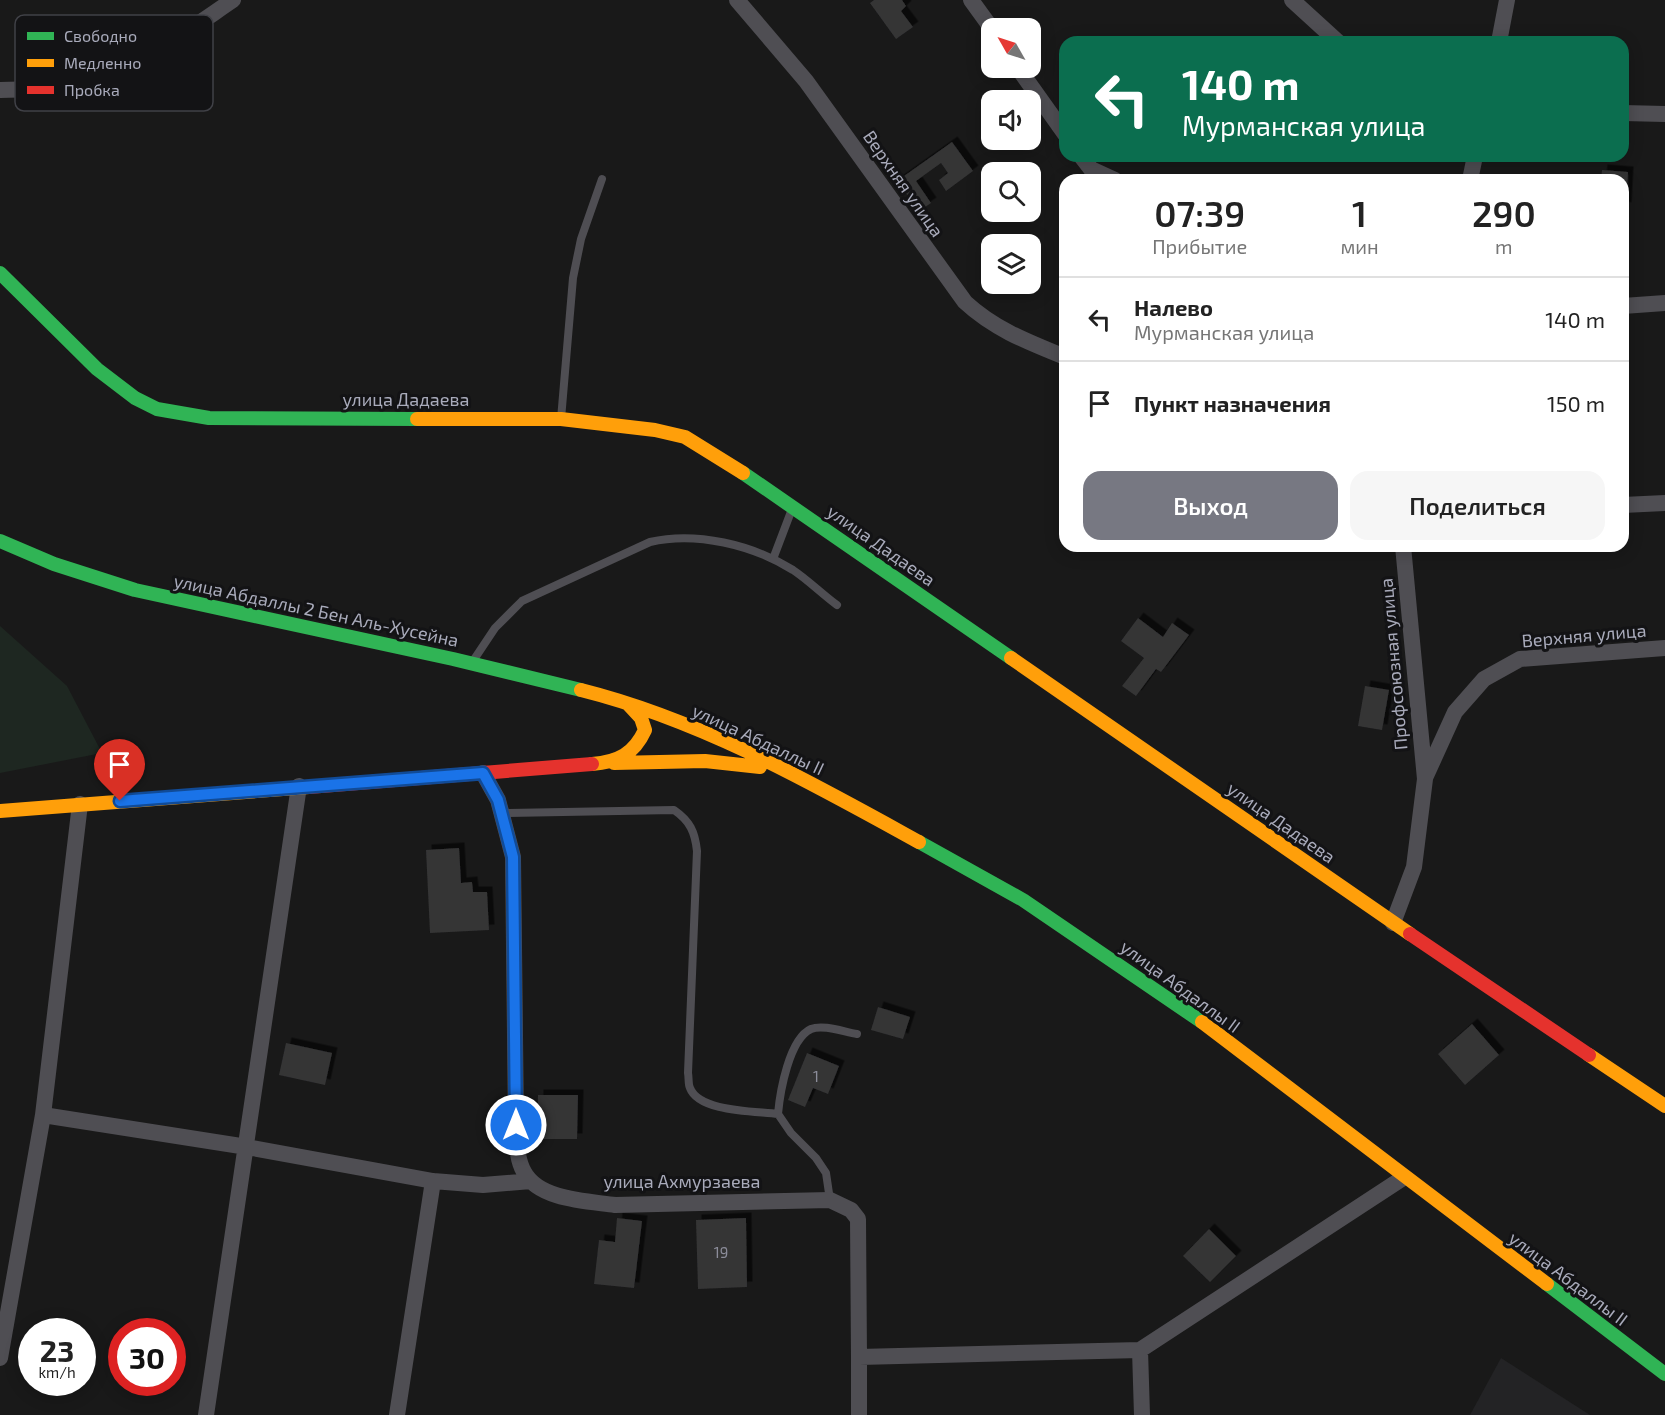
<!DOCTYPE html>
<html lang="ru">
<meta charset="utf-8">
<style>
body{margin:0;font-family:"Exo 2",sans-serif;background:#f6f6f6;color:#222;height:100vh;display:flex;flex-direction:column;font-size:22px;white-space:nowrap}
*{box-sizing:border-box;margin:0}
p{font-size:20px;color:#767676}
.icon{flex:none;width:33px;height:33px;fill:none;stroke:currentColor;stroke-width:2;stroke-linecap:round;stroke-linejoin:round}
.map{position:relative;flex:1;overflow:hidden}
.side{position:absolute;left:1059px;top:174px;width:570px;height:378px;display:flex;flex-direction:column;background:#fff;border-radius:18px;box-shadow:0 3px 15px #0003}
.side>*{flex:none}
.top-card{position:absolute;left:1059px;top:36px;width:570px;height:126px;border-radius:18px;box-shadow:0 3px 15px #0003;background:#0b6e4f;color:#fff;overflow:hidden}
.needle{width:39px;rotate:309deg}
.buttons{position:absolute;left:981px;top:18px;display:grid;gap:12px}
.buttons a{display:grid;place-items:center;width:60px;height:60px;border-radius:12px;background:#fff;box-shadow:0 3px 15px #0003;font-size:30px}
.speed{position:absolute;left:18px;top:1318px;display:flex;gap:12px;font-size:30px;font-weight:700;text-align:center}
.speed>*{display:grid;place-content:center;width:78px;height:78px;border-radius:50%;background:#fff;box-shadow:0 3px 15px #0003;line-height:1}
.speed small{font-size:15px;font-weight:400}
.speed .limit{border:9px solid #d22;background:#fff;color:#111}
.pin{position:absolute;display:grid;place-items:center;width:51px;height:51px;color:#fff;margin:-62px -26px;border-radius:50% 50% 50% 0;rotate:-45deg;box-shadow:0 0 6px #0007}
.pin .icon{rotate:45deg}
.me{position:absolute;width:66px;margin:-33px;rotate:0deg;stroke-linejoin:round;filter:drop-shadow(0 0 4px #0008)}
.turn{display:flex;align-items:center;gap:21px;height:126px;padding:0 24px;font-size:27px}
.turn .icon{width:78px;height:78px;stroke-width:2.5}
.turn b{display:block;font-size:42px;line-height:51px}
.eta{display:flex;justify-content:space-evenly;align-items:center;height:102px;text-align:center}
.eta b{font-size:36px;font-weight:600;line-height:42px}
.cta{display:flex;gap:12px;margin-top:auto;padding:12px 24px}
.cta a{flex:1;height:69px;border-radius:18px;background:#777882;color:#fff;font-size:24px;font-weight:600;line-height:69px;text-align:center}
.cta a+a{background:#f6f6f6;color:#222}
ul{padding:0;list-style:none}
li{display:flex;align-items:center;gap:18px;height:84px;padding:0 24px;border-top:2px solid #e0e0e0}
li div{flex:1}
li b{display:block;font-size:22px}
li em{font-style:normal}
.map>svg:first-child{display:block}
.built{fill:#232325}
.green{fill:#1e2721}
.building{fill:#343435;filter:url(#shadow)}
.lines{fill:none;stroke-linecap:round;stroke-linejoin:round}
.lane{stroke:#4f4e53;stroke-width:8}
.street{stroke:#4f4e53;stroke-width:16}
.fast{stroke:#30b455;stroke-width:14}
.slow{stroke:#ff9f0a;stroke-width:14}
.jam{stroke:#e5322d;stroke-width:14}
.route-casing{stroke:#114b97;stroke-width:15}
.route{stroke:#1a73e8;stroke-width:10}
.labels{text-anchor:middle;stroke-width:6;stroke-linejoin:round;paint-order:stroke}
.number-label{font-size:15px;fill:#8c8d9a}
.street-label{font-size:18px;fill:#a9abbb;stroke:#131315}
.key{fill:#131315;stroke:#404147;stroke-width:1.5}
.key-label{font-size:16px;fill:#a9abbb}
</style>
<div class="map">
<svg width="1665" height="1415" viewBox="0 0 1665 1415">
<defs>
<filter id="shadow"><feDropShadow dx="5.5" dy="-5.5" stdDeviation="0" flood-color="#0009"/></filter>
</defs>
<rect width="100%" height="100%" fill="#191919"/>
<path class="built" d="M 1501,1358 L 1590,1415 L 1470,1415 Z"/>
<path class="green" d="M 0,626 L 67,686 L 102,753 L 0,773 Z"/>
<path class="building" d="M 874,0 L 902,0 L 906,6 L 901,11 L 913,27 L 896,39 L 870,3 Z
M 952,142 L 973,171 L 946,191 L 939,180 L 948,173 L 941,163 L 916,181 L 931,203 L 919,211 L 897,181 Z
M 1602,170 L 1628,172 L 1626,208 L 1623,207 L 1623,180 L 1601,180 Z
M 1138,618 L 1163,637 L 1172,623 L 1189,635 L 1161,672 L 1156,669 L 1136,696 L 1122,686 L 1144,658 L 1121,641 Z
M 1365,686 L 1389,690 L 1382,730 L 1358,726 Z
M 459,848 L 461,883 L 472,882 L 473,892 L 487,892 L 489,930 L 430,933 L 426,850 Z
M 878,1007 L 910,1017 L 903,1039 L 871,1030 Z
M 1472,1024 L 1499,1055 L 1465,1085 L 1438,1054 Z
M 286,1043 L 332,1053 L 325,1085 L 279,1075 Z
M 807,1053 L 839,1066 L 828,1094 L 813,1088 L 805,1107 L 788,1100 Z
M 538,1095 L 578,1095 L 577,1139 L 537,1139 Z
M 617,1218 L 642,1221 L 634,1288 L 594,1284 L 599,1240 L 615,1242 Z
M 746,1218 L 747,1287 L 698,1289 L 696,1220 Z
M 1209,1229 L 1236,1256 L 1210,1282 L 1183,1256 Z"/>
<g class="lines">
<path class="lane" d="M 561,419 L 573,278 L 581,239 L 602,179
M 773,559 L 792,509
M 473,661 L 495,628 L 522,601 L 650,542 C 696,531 753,545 793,570 C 808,580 822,594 837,605
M 502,813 L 674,810 C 690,821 695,832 697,851 L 688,1073 C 689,1078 688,1084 690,1088 C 699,1112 755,1111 778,1114
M 830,1200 L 826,1173 L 816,1158 L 791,1133 L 778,1114 C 780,1092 789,1039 811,1029 C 823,1024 844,1032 857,1034"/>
<path class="street" d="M 737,0 L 806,81 L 965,302 C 994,329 1028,342 1065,357
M 971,0 L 992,29
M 1292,0 L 1338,42
M 1499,42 L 1507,0
M 1018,68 L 1065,134
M 0,90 C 18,89 37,90 55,88 C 124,79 177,38 233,0
M 1623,113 L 1665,114
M 1081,156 L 1091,169 L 1115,180
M 1470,180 L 1475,156
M 1623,306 L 1665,303
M 1623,505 L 1665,503
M 483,773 L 498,800 L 513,857 L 516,1125 C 517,1140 516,1158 524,1172 C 539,1200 587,1201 615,1205 L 830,1200 L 851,1210 L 858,1219 L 859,1357
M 1425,778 L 1455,712 L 1484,679 L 1520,659 L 1665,648
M 1393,923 L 1414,867 L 1425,779 L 1403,546
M 43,1115 L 247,1147 L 433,1181 L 483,1185 L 531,1181
M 0,1358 L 43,1115 L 80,804
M 206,1415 L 299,786
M 397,1415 L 433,1181
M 859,1415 L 859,1357 L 1140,1350
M 1142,1415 L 1140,1350 L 1403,1178"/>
<path class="fast" d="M 0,273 L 97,369 L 135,398 L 157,409 L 209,418 L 417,419
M 743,473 L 1011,658
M 0,541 L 54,564 L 135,590 L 453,659 L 581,690
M 919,842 L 1023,900 L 1202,1022
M 1547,1284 L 1665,1374"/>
<path class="slow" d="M 417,419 L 561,419 L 655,430 L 685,437 L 743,473
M 1011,658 L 1410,934
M 581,690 C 701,720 812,783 919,842
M 614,763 L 705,761 L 760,767
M 592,764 C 618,762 634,754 645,730 L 641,718 L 628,704
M 0,811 L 309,787
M 1202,1022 L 1547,1284
M 1589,1055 L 1665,1106"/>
<path class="jam" d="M 309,787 L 592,764
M 1410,934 L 1589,1055"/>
</g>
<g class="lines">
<defs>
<path id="route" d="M 120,801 L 483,773 L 498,800 L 513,857 L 516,1125"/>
</defs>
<use href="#route" class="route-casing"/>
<use href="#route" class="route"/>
</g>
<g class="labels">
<g class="number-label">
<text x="816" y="1082">1</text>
<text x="721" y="1258">19</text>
</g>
<g class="street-label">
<text transform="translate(903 184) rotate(55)" y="6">Верхняя улица</text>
<text x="406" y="406">улица Дадаева</text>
<text transform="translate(881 546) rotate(35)" y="6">улица Дадаева</text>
<text transform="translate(316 611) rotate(12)" y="6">улица Абдаллы 2 Бен Аль-Хусейна</text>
<text transform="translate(1584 636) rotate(-5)" y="6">Верхняя улица</text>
<text transform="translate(1394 664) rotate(-95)" y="6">Профсоюзная улица</text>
<text transform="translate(758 740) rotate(25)" y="6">улица Абдаллы II</text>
<text transform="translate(1281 823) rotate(35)" y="6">улица Дадаева</text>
<text transform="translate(1180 987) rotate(36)" y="6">улица Абдаллы II</text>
<text x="682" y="1188">улица Ахмурзаева</text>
<text transform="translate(1568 1279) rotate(37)" y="6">улица Абдаллы II</text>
</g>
</g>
<rect x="15" y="15" width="198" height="96" rx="9" class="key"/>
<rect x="27" y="32" width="27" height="8" fill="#30b455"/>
<rect x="27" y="59" width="27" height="8" fill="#ff9f0a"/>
<rect x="27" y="86" width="27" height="8" fill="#e5322d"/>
<g class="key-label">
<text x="64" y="42">Свободно</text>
<text x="64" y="69">Медленно</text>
<text x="64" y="96">Пробка</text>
</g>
</svg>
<div class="buttons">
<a><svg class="needle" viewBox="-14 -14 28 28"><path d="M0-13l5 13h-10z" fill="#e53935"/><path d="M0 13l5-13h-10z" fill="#767676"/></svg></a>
<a><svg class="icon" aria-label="sound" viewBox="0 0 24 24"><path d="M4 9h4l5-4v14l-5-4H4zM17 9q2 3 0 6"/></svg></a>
<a><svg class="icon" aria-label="search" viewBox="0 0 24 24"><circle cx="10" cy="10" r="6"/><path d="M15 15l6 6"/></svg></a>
<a><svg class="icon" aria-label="layers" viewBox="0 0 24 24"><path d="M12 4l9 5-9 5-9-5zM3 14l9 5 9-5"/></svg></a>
</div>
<div class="speed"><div>23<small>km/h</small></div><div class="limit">30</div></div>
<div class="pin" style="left:120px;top:801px;background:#d93025"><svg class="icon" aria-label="arrive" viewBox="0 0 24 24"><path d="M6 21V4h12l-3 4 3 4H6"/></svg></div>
<svg class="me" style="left:516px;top:1125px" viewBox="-20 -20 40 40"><circle r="17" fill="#1a73e8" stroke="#fff" stroke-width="3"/><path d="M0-11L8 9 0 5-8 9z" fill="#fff"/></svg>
<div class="top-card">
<div class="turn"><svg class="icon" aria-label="left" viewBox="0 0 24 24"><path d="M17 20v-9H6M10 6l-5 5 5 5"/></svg><div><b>140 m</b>Мурманская улица</div></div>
</div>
<section class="side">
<div class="eta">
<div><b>07:39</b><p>Прибытие</p></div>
<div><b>1</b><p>мин</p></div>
<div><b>290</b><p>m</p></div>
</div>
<ul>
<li><svg class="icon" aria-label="left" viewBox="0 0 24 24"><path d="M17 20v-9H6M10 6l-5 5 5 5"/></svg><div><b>Налево</b><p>Мурманская улица</p></div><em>140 m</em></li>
<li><svg class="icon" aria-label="arrive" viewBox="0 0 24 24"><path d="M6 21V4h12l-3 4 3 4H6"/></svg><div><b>Пункт назначения</b></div><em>150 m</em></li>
</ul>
<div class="cta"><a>Выход</a><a>Поделиться</a></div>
</section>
</div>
